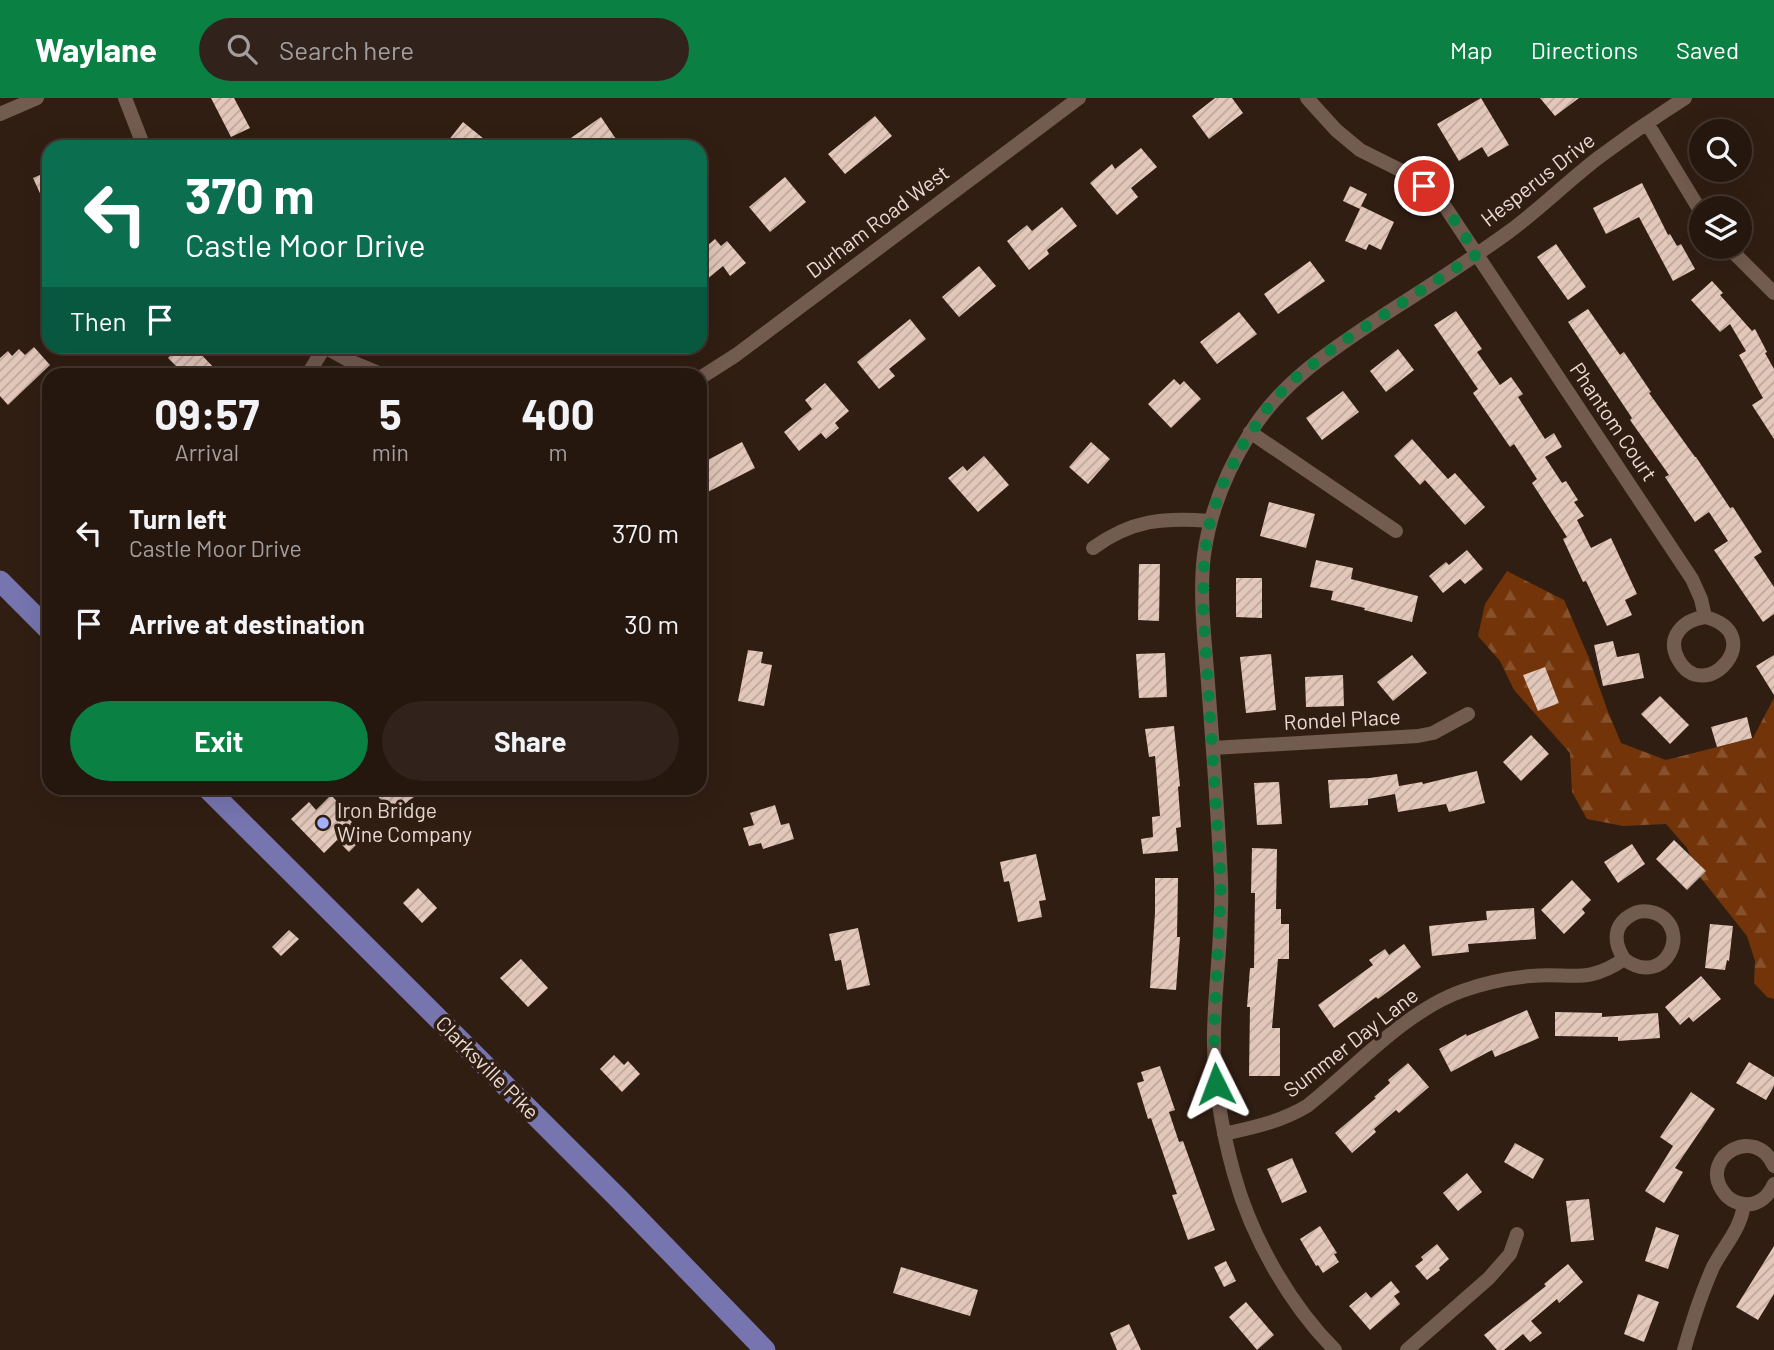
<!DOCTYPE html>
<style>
body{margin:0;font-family:Barlow,sans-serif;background:#31231c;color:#f1f3f6;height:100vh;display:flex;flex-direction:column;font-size:26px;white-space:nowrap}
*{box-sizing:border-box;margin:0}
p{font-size:23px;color:#a39f9e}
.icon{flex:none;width:38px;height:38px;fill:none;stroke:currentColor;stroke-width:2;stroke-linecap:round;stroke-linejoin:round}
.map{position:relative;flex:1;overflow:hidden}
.drawer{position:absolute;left:42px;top:270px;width:665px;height:427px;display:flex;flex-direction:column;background:#25160e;border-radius:21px;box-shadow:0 7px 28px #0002,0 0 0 2px #42352e}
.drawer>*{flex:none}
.guide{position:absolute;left:42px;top:42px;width:665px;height:214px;border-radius:21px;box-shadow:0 7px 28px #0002,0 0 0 2px #42352e;background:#0b6e4f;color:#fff;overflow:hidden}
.controls{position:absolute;left:1689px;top:21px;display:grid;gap:14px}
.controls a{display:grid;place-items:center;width:63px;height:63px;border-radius:50%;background:#25160e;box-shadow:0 7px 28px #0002,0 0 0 2px #42352e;font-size:35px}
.pin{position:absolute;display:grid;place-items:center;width:60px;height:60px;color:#fff;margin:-30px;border:4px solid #fff;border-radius:50%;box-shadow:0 2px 7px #0007}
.me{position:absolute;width:77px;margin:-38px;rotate:357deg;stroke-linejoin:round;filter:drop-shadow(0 0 5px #0008)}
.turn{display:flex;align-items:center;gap:24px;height:147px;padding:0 28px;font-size:32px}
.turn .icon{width:91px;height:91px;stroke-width:2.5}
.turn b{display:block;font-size:49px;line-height:60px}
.then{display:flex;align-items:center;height:66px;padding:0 28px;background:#0003;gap:14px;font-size:26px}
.eta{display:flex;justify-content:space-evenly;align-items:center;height:119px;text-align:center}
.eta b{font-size:42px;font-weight:700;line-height:49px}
.cta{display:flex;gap:14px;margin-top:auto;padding:14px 28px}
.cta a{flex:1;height:80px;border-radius:42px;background:#0b8043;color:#fff;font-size:28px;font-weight:700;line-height:80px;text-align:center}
.cta a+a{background:#31231c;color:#f1f3f6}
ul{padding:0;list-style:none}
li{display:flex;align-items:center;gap:21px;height:91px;padding:0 28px}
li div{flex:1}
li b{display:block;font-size:26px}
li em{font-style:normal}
header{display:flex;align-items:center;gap:42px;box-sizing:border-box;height:98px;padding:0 35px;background:#0b8043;color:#fff}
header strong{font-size:33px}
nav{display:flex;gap:38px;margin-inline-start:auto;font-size:24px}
.search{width:490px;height:63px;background:#31231c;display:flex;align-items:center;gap:18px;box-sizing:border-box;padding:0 24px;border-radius:38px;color:#a39f9e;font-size:26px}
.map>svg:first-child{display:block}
.forest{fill:url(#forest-firs)}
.building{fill:url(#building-hatch)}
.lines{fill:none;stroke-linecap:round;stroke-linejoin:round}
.minor{stroke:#725b4f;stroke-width:14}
.primary{stroke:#7775b0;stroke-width:21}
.route{stroke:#0b8043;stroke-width:12;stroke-dasharray:0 21.6}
.poi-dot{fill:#a5b1fc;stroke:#311e13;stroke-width:2.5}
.labels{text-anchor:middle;stroke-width:7;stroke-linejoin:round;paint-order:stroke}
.street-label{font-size:21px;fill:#e9dbd4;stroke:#311e13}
.poi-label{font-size:21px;fill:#e9dbd4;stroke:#311e13;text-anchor:start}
</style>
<header>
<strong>Waylane</strong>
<div class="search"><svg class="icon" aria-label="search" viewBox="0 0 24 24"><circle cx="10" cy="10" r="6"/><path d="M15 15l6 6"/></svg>Search here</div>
<nav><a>Map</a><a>Directions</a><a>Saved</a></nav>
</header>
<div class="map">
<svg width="1774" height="1252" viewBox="0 0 1774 1252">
<defs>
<pattern id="forest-firs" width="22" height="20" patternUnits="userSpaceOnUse" patternTransform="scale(1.75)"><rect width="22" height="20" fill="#733409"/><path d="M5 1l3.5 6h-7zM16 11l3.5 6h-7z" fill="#87512c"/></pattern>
<pattern id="building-hatch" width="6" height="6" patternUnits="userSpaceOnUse" patternTransform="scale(1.75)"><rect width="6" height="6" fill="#e3c8ba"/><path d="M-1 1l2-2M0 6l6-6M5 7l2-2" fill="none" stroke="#bca69c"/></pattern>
</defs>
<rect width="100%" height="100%" fill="#311e13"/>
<path class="forest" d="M 1507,473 L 1564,502 L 1589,560 L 1607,611 L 1621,645 L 1666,662 L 1753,640 L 1774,600 L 1774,901 L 1767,899 L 1754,885 L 1755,863 L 1747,838 L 1700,779 L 1687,750 L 1666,726 L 1623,728 L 1587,721 L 1572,694 L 1570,655 L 1514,592 L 1500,563 L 1478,538 L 1485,506 Z"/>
<path class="building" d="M 211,0 L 234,0 L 250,30 L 231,39 Z
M 1215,0 L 1232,0 L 1243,15 L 1209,41 L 1192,18 Z
M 1481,0 L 1509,47 L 1488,59 L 1482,49 L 1459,63 L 1437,26 Z
M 1540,0 L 1579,0 L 1555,18 Z
M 875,18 L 892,38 L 845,76 L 828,56 Z
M 601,19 L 616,41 L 605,49 L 558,49 Z
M 463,24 L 494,49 L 455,49 L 448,43 Z
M 1141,50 L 1157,69 L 1131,90 L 1138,99 L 1117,117 L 1090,85 L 1112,66 L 1115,71 Z
M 49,73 L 49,115 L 33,80 Z
M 785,79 L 806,104 L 770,134 L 749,109 Z
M 1642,85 L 1668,137 L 1670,136 L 1677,148 L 1681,146 L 1695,171 L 1673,183 L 1639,119 L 1606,136 L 1593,110 Z
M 1350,88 L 1367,96 L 1361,108 L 1394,124 L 1381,152 L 1369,146 L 1366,152 L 1345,143 L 1360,111 L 1343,103 Z
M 1062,109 L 1077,128 L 1047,152 L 1049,156 L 1029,172 L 1007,143 L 1027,127 L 1032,133 Z
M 715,141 L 721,148 L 727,143 L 746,165 L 730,178 L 723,168 L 700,187 L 700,154 Z
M 1556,146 L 1586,189 L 1568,202 L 1537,159 Z
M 1310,163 L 1325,183 L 1278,216 L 1264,196 Z
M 979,168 L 996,188 L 959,219 L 942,199 Z
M 1712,183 L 1723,195 L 1720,197 L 1752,233 L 1755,231 L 1767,254 L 1765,255 L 1774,271 L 1774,341 L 1752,307 L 1763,300 L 1739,257 L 1746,253 L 1730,226 L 1720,234 L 1691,202 Z
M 1588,211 L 1620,257 L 1624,254 L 1651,294 L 1649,295 L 1695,359 L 1696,359 L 1730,410 L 1733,409 L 1762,454 L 1754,459 L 1774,489 L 1774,516 L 1763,524 L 1714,452 L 1728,443 L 1709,414 L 1695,424 L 1665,379 L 1669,377 L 1630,322 L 1632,320 L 1568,224 Z
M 1456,213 L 1482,251 L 1477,254 L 1500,287 L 1511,279 L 1523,296 L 1518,299 L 1545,341 L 1554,335 L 1562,349 L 1545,359 L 1562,385 L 1566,383 L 1578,402 L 1574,404 L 1584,418 L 1577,422 L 1591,450 L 1611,440 L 1637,496 L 1625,502 L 1632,517 L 1607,528 L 1586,483 L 1583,484 L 1563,441 L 1567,439 L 1532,385 L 1537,381 L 1514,346 L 1510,349 L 1473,295 L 1478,291 L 1434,227 Z
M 1239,214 L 1257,236 L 1217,266 L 1200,244 Z
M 910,221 L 926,241 L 889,271 L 895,278 L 879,291 L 857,264 Z
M 180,248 L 193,248 L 220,276 L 184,276 L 168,260 Z
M 34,249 L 50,267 L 8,307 L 0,298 L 0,260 L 8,253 L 12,258 L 19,251 L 25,257 Z
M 1398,251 L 1414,272 L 1386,294 L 1370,273 Z
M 1174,281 L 1180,287 L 1184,283 L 1201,301 L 1171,330 L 1148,306 Z
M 825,285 L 849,313 L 835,325 L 839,330 L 826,341 L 821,335 L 799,353 L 784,334 L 812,311 L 805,302 Z
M 1343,293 L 1359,314 L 1322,342 L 1306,320 Z
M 1412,341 L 1448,381 L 1455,375 L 1485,409 L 1465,427 L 1425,382 L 1420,387 L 1394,358 Z
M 742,344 L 755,370 L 700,398 L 700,366 Z
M 1091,344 L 1110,361 L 1088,386 L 1069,369 Z
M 984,358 L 1009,387 L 978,414 L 948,380 L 963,368 L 967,373 Z
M 1269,404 L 1315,416 L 1306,450 L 1260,438 Z
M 1467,452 L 1483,471 L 1465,486 L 1460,481 L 1443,495 L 1429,478 L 1446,464 L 1449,467 Z
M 1316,462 L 1353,470 L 1351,481 L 1418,498 L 1412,524 L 1364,512 L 1365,510 L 1331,502 L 1333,493 L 1310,489 Z
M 1139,466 L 1160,466 L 1159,523 L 1138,522 Z
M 1236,480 L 1262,480 L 1262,520 L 1236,519 Z
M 1613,543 L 1617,559 L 1639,555 L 1644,580 L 1603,588 L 1594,547 Z
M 748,552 L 763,554 L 761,565 L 772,567 L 764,608 L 738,603 Z
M 1165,555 L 1167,599 L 1139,600 L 1136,556 Z
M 1271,556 L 1276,612 L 1246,615 L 1240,559 Z
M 1412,557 L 1427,575 L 1393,603 L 1377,584 Z
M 1774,557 L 1774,597 L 1756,568 Z
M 1545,569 L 1559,605 L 1538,613 L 1523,577 Z
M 1343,577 L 1344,608 L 1306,609 L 1305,579 Z
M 1660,598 L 1689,627 L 1670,646 L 1641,616 Z
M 1747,619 L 1752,640 L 1717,649 L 1711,629 Z
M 1174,628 L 1180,688 L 1178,689 L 1181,729 L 1176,730 L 1178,753 L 1143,756 L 1141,741 L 1153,739 L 1152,719 L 1160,718 L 1155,658 L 1149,659 L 1145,631 Z
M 1531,637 L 1549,656 L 1521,683 L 1503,664 Z
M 1477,673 L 1485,705 L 1449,714 L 1446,706 L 1398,714 L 1395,696 L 1368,701 L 1368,707 L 1330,710 L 1328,682 L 1370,680 L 1397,676 L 1399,688 L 1422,684 L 1423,686 Z
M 1279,684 L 1282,726 L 1257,727 L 1254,685 Z
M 372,690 L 407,690 L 414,699 L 391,716 Z
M 331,697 L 343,710 L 340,713 L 352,724 L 350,726 L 363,740 L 349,754 L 337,742 L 324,755 L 291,721 L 309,704 L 316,712 Z
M 775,707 L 781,727 L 789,725 L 794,741 L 763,751 L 761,745 L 749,748 L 743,730 L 754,727 L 750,715 Z
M 1674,742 L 1706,773 L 1687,792 L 1656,761 Z
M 1632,746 L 1645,766 L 1618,785 L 1604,764 Z
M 1252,750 L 1277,751 L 1276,811 L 1281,811 L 1281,826 L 1289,826 L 1289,861 L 1278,861 L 1272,930 L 1280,930 L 1280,978 L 1249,978 L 1250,909 L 1247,909 L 1250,870 L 1254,870 L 1255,795 L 1251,795 Z
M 1036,756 L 1046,802 L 1039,803 L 1042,819 L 1018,824 L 1009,783 L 1004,784 L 1000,764 Z
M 1155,780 L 1178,780 L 1177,839 L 1180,839 L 1176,892 L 1150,890 L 1155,815 Z
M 1572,782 L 1591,802 L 1582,811 L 1585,815 L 1564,836 L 1541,812 Z
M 418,790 L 437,810 L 422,825 L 403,805 Z
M 1534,810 L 1536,841 L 1468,846 L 1469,854 L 1432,858 L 1429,828 L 1487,822 L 1486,813 Z
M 1710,826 L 1733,828 L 1729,863 L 1727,862 L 1725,872 L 1705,870 Z
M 858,830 L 870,887 L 847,892 L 841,862 L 835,863 L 829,836 Z
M 289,832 L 299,841 L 281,858 L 272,849 Z
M 1404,846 L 1421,869 L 1378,901 L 1376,899 L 1334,930 L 1318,907 L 1373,867 L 1369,862 L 1385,851 L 1389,857 Z
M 521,861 L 548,890 L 528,909 L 500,880 Z
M 1701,878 L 1721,901 L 1693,924 L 1689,919 L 1680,927 L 1665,909 Z
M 1527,912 L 1539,940 L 1495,959 L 1492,952 L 1451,974 L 1439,951 L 1466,936 L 1467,938 Z
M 1555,914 L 1602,915 L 1602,919 L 1658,915 L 1660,940 L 1618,943 L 1618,939 L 1555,938 Z
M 614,957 L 624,967 L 628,963 L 640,976 L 622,994 L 600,971 Z
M 1749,964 L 1774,979 L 1774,988 L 1766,1002 L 1736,985 Z
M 1408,965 L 1429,989 L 1399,1015 L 1396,1012 L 1374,1031 L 1376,1034 L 1352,1055 L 1335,1035 L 1376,1000 L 1374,999 L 1390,985 L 1388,982 Z
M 1160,968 L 1175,1012 L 1169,1014 L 1179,1044 L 1183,1043 L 1215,1132 L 1188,1142 L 1172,1097 L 1177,1096 L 1151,1020 L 1148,1021 L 1137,985 L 1144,983 L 1141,974 Z
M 1691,994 L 1715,1011 L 1675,1070 L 1683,1074 L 1664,1105 L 1645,1093 L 1673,1048 L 1660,1039 Z
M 1515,1045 L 1544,1061 L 1533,1081 L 1504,1064 Z
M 1292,1060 L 1307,1094 L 1282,1105 L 1267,1071 Z
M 1467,1075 L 1482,1094 L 1458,1113 L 1443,1095 Z
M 1589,1101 L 1594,1142 L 1571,1144 L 1566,1103 Z
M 1320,1128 L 1337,1155 L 1334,1156 L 1339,1164 L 1323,1175 L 1318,1167 L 1316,1168 L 1300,1141 Z
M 1656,1129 L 1679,1137 L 1668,1171 L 1645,1163 Z
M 1437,1146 L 1449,1161 L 1439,1170 L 1440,1172 L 1427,1182 L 1415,1168 L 1423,1162 L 1421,1159 Z
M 1774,1148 L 1774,1196 L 1758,1222 L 1736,1209 Z
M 1226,1163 L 1236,1183 L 1224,1189 L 1214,1169 Z
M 1568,1166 L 1583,1184 L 1559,1205 L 1557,1201 L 1531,1223 L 1542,1235 L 1530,1244 L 1523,1236 L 1504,1252 L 1497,1252 L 1484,1237 L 1546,1188 L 1544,1186 Z
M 901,1169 L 978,1192 L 970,1218 L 893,1195 Z
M 1391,1183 L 1400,1194 L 1394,1198 L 1400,1206 L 1370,1232 L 1349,1208 L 1366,1194 L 1371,1200 Z
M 1638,1196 L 1659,1204 L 1644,1244 L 1624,1236 Z
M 1246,1204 L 1274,1237 L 1257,1252 L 1229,1219 Z
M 1129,1226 L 1141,1252 L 1117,1252 L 1110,1235 Z"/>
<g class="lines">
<path class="minor" d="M 125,0 L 144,49
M 1307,0 L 1336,32 L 1360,52 L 1402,73 L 1424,88 L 1446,110 L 1692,481 L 1701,501 L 1705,519 C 1683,522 1666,539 1678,561 C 1704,610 1771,536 1705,519
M 0,16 L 37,0
M 1647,25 L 1701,114
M 1728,149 L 1774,195
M 323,248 L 352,264 L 381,276
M 308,276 L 324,250
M 700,280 L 736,257 L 1079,0
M 1250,334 L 1396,433
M 1093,450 C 1131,422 1164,419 1210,423
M 1213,650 L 1418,638 L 1433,635 L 1468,616
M 1224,1036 C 1255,1029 1280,1024 1307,1008 C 1354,971 1405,913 1462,893 C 1484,885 1508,880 1531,878 C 1570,874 1587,887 1624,861 C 1665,892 1694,830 1655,815 C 1648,813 1640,812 1633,816 C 1613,826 1613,844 1624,861
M 1774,1068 C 1756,1026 1700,1058 1722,1092 C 1727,1100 1735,1105 1744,1106 C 1759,1108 1769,1097 1774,1086
M 1335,1252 C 1289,1206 1251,1138 1234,1076 C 1221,1029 1213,982 1214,934 C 1215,883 1223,833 1221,782 C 1218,716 1213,651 1208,585 C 1205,543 1199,499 1204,457 C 1210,413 1226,374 1249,337 C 1281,283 1333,251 1384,217 C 1426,190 1469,163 1510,133 C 1540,111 1568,83 1598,60 C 1626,39 1655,19 1685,0
M 1407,1252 L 1489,1180 L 1510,1156 L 1517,1136
M 1684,1252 C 1692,1224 1701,1196 1713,1169 C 1724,1148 1741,1131 1744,1106"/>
<path class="primary" d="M 0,483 L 49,532
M 207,690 L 619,1101 L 765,1252"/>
</g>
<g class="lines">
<path class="route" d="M 1216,986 L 1214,932 L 1221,786 L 1203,511 L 1204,460 L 1210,423 L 1221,390 L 1242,348 L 1268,309 L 1290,284 L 1336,248 L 1477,156 L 1446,110 L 1424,88"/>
</g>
<circle class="poi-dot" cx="323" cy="725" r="7"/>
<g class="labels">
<g class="street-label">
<text transform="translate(1538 82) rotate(-38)" y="7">Hesperus Drive</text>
<text transform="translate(878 124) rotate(-37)" y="7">Durham Road West</text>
<text transform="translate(1613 324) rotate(56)" y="7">Phantom Court</text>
<text transform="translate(1342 622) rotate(-3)" y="7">Rondel Place</text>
<text transform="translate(1351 945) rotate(-38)" y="7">Summer Day Lane</text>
<text transform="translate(487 970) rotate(45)" y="7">Clarksville Pike</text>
</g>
<g class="poi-label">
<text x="337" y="720">Iron Bridge<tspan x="337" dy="24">Wine Company</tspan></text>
</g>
</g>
</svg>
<div class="controls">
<a><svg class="icon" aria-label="search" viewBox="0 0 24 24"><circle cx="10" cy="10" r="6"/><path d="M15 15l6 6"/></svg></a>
<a><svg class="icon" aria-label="layers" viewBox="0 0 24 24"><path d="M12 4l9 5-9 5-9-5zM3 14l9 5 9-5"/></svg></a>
</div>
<div class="pin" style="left:1424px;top:88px;background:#d93025"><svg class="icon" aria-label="arrive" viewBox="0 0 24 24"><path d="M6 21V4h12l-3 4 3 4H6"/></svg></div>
<svg class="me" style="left:1216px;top:986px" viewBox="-20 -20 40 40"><path d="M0-17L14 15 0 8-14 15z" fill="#0b8043" stroke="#fff" stroke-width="4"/></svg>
<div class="guide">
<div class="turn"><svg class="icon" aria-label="left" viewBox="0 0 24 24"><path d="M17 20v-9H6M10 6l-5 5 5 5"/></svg><div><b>370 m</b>Castle Moor Drive</div></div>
<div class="then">Then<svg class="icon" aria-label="arrive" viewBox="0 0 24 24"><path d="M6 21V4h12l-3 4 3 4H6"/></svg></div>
</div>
<section class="drawer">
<div class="eta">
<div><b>09:57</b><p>Arrival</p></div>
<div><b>5</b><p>min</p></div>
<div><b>400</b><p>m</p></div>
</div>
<ul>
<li><svg class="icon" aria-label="left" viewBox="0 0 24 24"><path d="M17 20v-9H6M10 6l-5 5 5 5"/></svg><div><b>Turn left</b><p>Castle Moor Drive</p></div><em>370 m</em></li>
<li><svg class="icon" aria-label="arrive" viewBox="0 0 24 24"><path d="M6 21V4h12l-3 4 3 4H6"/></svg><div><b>Arrive at destination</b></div><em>30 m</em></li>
</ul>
<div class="cta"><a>Exit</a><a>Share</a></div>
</section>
</div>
